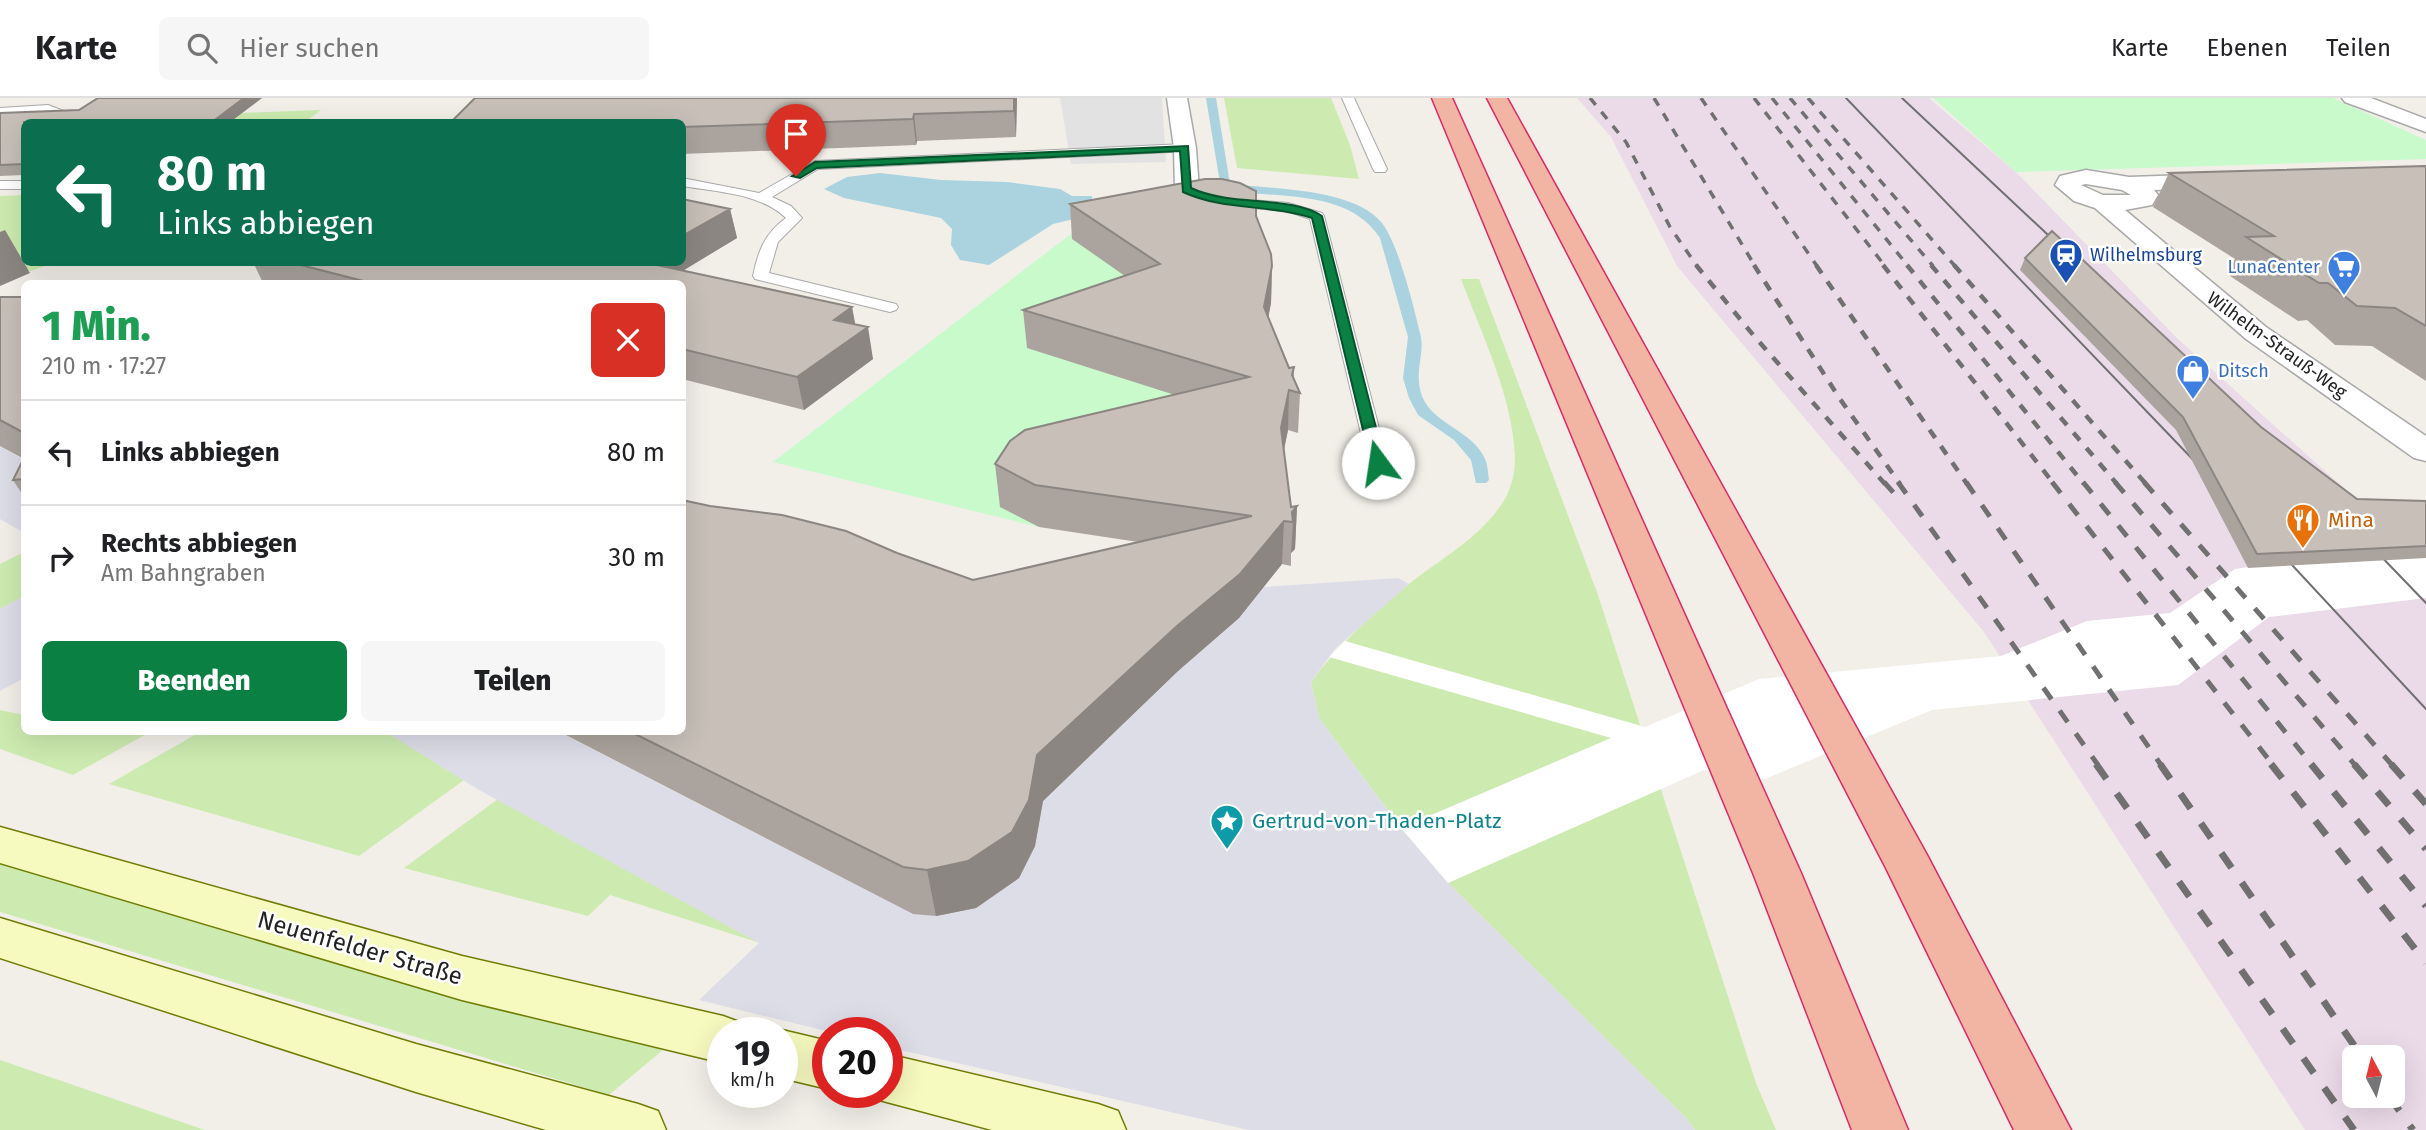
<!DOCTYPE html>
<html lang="de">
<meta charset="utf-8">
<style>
body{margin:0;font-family:"Fira Sans",sans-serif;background:#f6f6f6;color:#202124;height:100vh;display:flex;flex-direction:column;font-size:26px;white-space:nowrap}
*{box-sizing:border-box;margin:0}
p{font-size:23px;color:#757577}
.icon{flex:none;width:38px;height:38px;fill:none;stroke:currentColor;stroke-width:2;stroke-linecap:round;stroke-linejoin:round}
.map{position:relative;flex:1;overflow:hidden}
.panel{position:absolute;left:21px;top:182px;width:665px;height:455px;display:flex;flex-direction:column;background:#fff;border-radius:10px;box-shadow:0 7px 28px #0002}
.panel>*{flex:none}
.banner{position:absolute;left:21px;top:21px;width:665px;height:147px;border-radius:10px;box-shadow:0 7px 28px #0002;background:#0b6e4f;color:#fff;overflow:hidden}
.needle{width:46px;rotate:353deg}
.controls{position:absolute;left:2342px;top:947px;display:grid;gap:14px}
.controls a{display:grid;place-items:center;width:63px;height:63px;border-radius:10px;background:#fff;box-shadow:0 7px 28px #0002;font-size:35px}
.speed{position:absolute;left:707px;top:919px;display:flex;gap:14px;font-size:35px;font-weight:700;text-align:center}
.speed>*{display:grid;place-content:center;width:91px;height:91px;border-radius:50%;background:#fff;box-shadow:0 7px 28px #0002;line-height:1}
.speed small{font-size:18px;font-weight:400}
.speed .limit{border:10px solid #d22;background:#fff;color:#111}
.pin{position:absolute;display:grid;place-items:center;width:60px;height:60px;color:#fff;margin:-72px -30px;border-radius:50% 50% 50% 0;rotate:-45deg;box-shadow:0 0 7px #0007}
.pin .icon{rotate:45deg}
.me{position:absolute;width:77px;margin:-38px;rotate:346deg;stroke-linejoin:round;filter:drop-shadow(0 0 5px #0008)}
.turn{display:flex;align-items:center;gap:24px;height:147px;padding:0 21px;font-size:32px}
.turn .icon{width:91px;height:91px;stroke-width:2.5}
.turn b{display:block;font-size:49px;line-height:60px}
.round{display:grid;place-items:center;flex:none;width:74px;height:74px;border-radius:10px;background:#f6f6f6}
.overview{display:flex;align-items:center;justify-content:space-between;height:119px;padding:0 21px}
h1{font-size:42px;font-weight:800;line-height:52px;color:#1e9e55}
.cta{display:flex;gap:14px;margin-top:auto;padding:14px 21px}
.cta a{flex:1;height:80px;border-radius:10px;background:#0b8043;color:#fff;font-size:28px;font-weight:800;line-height:80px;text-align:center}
.cta a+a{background:#f6f6f6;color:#202124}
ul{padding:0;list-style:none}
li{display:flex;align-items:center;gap:21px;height:105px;padding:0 21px;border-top:2px solid #e0e0e0}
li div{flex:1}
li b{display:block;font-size:26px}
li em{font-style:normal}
header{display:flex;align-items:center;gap:42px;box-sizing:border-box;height:98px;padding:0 35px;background:#fff;border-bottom:2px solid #e0e0e0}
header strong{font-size:33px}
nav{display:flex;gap:38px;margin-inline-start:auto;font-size:24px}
.search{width:490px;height:63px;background:#f6f6f6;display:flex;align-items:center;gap:18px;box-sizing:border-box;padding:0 24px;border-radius:10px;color:#757577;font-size:26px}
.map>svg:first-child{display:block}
.industrial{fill:#ebdbe8;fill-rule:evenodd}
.grass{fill:#cdebb0}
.park{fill:#c8facc}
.parking{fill:#e2e2e2}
.plaza{fill:#dddde8}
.water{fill:#aad3df}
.pier{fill:#fff}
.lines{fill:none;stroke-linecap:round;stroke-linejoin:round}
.stream{fill:#aad3df;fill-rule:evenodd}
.service-casing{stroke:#a9a9a9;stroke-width:2}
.minor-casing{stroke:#a9a9a9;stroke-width:3}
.secondary-casing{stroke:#707d05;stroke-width:3}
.trunk-casing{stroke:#dc2a67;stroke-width:3}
.service{fill:#fff;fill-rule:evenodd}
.minor{fill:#fff;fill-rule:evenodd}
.secondary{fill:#f7fabf;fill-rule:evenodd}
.trunk{fill:#f2b4a3;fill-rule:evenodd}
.tram{stroke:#707070;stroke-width:2}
.rail-far3{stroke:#707070;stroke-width:3.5;stroke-dasharray:9 9;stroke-linecap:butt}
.rail-far2{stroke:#707070;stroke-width:4.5;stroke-dasharray:10 10;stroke-linecap:butt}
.rail-far1{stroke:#707070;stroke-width:5;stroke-dasharray:14 14;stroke-linecap:butt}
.rail{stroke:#707070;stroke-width:7;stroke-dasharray:18 18;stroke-linecap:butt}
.wall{fill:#aba49e}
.shaded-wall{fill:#8b8681}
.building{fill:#c7bfb8;stroke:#8b8681;stroke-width:2}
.route{fill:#0b8043;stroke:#07532c;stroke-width:2}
.labels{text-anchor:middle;stroke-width:5;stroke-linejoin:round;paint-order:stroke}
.far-transit-label{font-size:18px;fill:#164399;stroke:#fff;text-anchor:start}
.far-shop-label{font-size:18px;fill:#366cbe;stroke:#fff;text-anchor:end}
.far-street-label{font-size:18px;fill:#222;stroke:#fff}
.food-label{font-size:21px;fill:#c56008;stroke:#fff;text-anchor:start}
.culture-label{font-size:21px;fill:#0d838f;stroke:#fff;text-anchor:start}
.near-street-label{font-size:24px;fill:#222;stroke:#fff}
</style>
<header>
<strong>Karte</strong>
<div class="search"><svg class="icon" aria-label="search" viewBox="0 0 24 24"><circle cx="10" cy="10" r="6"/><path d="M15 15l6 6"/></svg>Hier suchen</div>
<nav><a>Karte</a><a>Ebenen</a><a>Teilen</a></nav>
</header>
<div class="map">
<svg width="2426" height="1032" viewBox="0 0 2426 1032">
<rect width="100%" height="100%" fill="#f2efe9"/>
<path class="industrial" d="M 1577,0 L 1929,0 L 2016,74 L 2178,241 L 2426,464 L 2426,1032 L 2305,1032 L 1984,534 L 1677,168 L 1611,39 ZM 2354,959 L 2392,959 L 2392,998 L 2354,998 Z"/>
<path class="grass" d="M 1224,0 L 1331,0 L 1350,47 L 1359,81 L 1237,70 Z
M 321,12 L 305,24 L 230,24 L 242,15 Z
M 24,97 L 24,164 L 53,165 L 31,173 L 0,168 L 0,98 Z
M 1461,181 L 1479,181 L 1598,497 L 1756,985 L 1776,1032 L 1695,1032 L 1684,1018 L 1448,785 L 1401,730 L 1319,620 L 1311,584 C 1339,546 1373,516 1409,486 C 1439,462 1476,442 1499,410 C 1510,396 1515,378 1515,360 C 1513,299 1482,237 1461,181 Z
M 24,454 L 24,498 L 0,511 L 0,466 Z
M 0,612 L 24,617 L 24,634 L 150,634 L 73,677 L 0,651 Z
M 200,634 L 386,634 L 464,682 L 359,758 L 109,686 Z
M 498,701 L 760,845 L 610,797 L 588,818 L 404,770 Z
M 0,763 L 664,951 L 609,997 L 0,814 Z
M 0,962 L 205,1032 L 0,1032 Z"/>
<path class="park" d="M 1933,0 L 2333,0 L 2426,42 L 2426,61 L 2016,74 Z
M 1071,136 L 1096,140 L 1185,185 L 1179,298 L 1039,429 L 773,364 Z"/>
<path class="parking" d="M 1060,0 L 1162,0 L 1166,64 L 1071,66 Z"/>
<path class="plaza" d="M 0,348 L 24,362 L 24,435 L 0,421 Z
M 1398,480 L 1409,486 L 1335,551 L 1311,584 L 1319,620 L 1401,730 L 1448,785 L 1684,1018 L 1695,1032 L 1249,1032 L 887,949 L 887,934 L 830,934 L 699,902 L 759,845 L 479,692 L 386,634 L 559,634 L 913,816 L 1035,748 L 1043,703 L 1178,573 L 1239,520 L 1264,489 Z
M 24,498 L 24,580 L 0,593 L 0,511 Z"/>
<path class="water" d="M 880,75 L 941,82 L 1007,84 L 1060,91 L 1072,98 L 1092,98 L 1092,106 L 1103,114 L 1053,126 L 989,167 L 960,162 L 951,147 L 952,131 L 941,120 L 844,100 L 824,91 L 847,79 Z"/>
<path class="pier" d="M 2181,340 L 2348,415 L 2426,417 L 2426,500 L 2269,519 L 2178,587 L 1932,612 L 1755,685 L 1704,672 L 1448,785 L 1401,730 L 1611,640 L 1329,559 L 1345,543 L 1645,629 L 1759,581 L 2001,558 L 2087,523 L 2170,515 L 2235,471 L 2248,469 Z"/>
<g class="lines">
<path class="stream" d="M 1206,0 L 1216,0 L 1230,86 C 1271,91 1354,90 1382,125 C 1399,148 1413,206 1420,235 C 1426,256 1413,273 1422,298 C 1433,327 1473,332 1485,361 C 1488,367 1488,376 1489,382 L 1486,385 L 1476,385 L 1471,362 L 1454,342 L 1418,317 L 1409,300 L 1403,280 L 1408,239 L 1380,140 C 1347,89 1274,102 1221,91 Z"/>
<defs>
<path id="service" d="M 1342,0 L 1354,0 L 1387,71 L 1385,74 L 1375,74 L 1373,71 Z
M 48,7 L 69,15 L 63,19 L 48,15 L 0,18 L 0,10 Z
M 1185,46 L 1191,50 L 1190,53 L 818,71 L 772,99 L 791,108 L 802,120 L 778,144 L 769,175 L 896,206 L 898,209 L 896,212 L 890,214 L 755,181 L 753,178 C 758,153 765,135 786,120 C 760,95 717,94 682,88 L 682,80 L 759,95 L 815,63 Z
M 0,83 L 24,83 L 24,91 L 0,91 Z
M 1226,100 L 1288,105 L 1322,115 L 1324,118 L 1388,365 L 1385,369 L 1371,369 L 1368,365 L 1310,121 L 1287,113 L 1221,107 L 1219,104 Z"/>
<path id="minor" d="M 1167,0 L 1187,0 L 1196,50 L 1199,92 L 1195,97 L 1179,97 L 1175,92 L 1174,50 Z
M 2342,0 L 2371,0 L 2426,21 L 2426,34 L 2345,4 Z
M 2086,72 L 2129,79 L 2218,76 L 2226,78 L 2230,83 L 2226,88 L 2218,90 L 2154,92 L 2158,97 L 2152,107 L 2125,112 L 2266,229 L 2426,338 L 2426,363 L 2414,360 L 2246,241 L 2095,110 L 2074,103 L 2055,87 L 2060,78 ZM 2086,86 L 2122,92 L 2131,97 L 2103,97 L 2081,87 Z"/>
<path id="secondary" d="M 0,729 L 462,858 L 723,918 L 742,925 L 746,934 L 723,934 L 723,965 L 462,902 L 0,765 Z
M 0,820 L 416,946 L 638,1006 L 658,1013 L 666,1032 L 546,1032 L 416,994 L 0,860 Z
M 782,932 L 828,943 L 828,991 L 782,980 L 782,934 L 775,934 Z
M 887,956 L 1098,1006 L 1118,1013 L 1126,1032 L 992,1032 L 868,999 L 865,994 L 887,994 Z"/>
<path id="trunk" d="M 1432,0 L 1452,0 L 1801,775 L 1908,1032 L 1852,1032 L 1753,775 Z
M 1487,0 L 1507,0 L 1927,757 L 2071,1032 L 2014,1032 L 1886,770 Z"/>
</defs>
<use href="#service" class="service-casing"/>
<use href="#minor" class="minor-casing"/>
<use href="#secondary" class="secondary-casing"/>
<use href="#trunk" class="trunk-casing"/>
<use href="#service" class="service"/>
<use href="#minor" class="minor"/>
<use href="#secondary" class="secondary"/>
<use href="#trunk" class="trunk"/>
<path class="tram" d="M 1846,0 L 2202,371
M 1902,0 L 2063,151
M 2373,450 L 2426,505
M 2279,453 L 2426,611"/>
<path class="rail-far3" d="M 1590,0 L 1626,44 L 1670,129 L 1697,168
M 1654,0 L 1755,168
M 1701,0 L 1817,168
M 1754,0 L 1885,168
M 1772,0 L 1908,168
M 1790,0 L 1933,168
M 1808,0 L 1955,168"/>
<path class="rail-far2" d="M 1696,167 L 1754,238 L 1885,386
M 1754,167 L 1840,301 L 1900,386
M 1816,167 L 1967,386
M 1883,167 L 2054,386
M 1907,167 L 2084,386
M 1931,167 L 2117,386
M 1954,167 L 2146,386"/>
<path class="rail-far1" d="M 1884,384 L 1900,402
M 1898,384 L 2098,667
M 1966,384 L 2161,667
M 2052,384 L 2273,667
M 2083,384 L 2312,667
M 2115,384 L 2355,667
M 2144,384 L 2392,667"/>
<path class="rail" d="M 2096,666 L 2354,1032
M 2160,666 L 2362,959
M 2271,666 L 2426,865
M 2311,666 L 2426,808
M 2354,666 L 2426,751
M 2391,666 L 2426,706
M 2389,998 L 2413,1032"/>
</g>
<path class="wall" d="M 98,0 L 262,0 L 230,24 L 24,24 L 24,77 L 0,78 L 0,15 L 79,12 Z
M 475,0 L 1017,0 L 1016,39 L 917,43 L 916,47 L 682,56 L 682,24 Z
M 2426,68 L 2426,283 L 2372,248 L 2335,247 L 2307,222 L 2298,223 L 2227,176 L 2235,161 L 2153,109 L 2169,75 Z
M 1070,106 L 1256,118 L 1272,168 L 1271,205 L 1268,219 L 1289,270 L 1294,269 L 1294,280 L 1300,295 L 1298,335 L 1288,332 L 1284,351 L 1291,409 L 1297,408 L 1295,451 L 1291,455 L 1291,468 L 1282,466 L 1239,520 L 1178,573 L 1043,703 L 1035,748 L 1019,780 L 976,810 L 936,818 L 913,816 L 560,634 L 682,634 L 897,455 L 973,482 L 1138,444 L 1039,429 L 1000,409 L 995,366 L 1175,297 L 1027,250 L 1023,212 L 1125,178 L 1072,141 Z
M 730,111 L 737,140 L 682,173 L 852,209 L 855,226 L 873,261 L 804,312 L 682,281 L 682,186 L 265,186 L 263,185 L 253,164 L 682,164 Z
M 2025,160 L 2357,401 L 2426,403 L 2426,460 L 2248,470 L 2176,332 L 2020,172 Z
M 0,199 L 24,199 L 24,399 L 13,382 L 24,361 L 0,348 Z"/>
<path class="shaded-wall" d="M 244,0 L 262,0 L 230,24 L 212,24 Z
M 1014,0 L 1017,0 L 1016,39 L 1014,13 Z
M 914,16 L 917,43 L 916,47 L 913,21 Z
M 730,111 L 737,140 L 661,186 L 638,164 L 682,164 L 682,138 Z
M 5,132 L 30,175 L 0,188 L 0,134 Z
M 1272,168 L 1271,205 L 1263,248 L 1264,209 Z
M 852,209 L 857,236 L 868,229 L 873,261 L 804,312 L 797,279 L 834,222 Z
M 1289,292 L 1288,332 L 1280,371 L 1281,330 Z
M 1297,408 L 1295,451 L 1291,455 L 1293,424 L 1292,414 Z
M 1284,423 L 1282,466 L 1239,520 L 1178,573 L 1043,703 L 1035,748 L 1019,780 L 976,810 L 936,818 L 927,772 L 1037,657 L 1177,528 Z"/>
<path class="building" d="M 98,0 L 244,0 L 212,24 L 24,24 L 24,66 L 0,67 L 0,15 L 79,12 Z
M 475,0 L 1014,0 L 1014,13 L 914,16 L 913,21 L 682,29 L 682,24 L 451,24 Z
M 2426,68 L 2426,228 L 2395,210 L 2357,208 L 2328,185 L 2319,185 L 2246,139 L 2274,138 L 2169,75 Z
M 1205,81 L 1222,81 L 1240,85 L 1256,93 L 1256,118 L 1271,156 L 1272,168 L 1264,209 L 1289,270 L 1294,269 L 1292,277 L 1300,295 L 1289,292 L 1281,330 L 1291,409 L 1297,408 L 1292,414 L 1293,424 L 1284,423 L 1240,476 L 1177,528 L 1037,657 L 1029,702 L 1012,734 L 968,763 L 927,772 L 903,769 L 631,634 L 682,634 L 682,402 L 710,408 L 782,417 L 846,433 L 897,455 L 973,482 L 1252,418 L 1035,387 L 995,366 L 1010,343 L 1025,332 L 1249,279 L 1023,212 L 1160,166 L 1070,106 Z
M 682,101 L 730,111 L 682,138 Z
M 2052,133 L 2261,329 L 2357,401 L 2426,403 L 2426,448 L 2257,456 L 2183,319 L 2025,160 Z
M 289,164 L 643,164 L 852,209 L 834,222 L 868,229 L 797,279 L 682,251 L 682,186 L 375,186 Z
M 0,199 L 24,199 L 24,335 L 0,322 Z
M 24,360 L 24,381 L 13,382 Z"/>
<path class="route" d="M 1188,48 L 1191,90 C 1231,109 1291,97 1322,118 L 1385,365 L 1383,368 L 1373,368 L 1371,365 L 1312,120 C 1270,106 1224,113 1183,94 L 1180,53 L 817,70 L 800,80 L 792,78 L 815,64 Z"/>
<defs>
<symbol id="station-pin" viewBox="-11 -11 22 30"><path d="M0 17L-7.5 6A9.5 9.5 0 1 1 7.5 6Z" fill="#1a4fb4" stroke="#fff"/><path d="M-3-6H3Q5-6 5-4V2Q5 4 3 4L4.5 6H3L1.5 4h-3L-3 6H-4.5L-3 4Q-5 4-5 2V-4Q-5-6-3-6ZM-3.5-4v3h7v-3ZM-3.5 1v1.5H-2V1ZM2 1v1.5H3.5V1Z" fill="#fff"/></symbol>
<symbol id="supermarket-pin" viewBox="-11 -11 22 30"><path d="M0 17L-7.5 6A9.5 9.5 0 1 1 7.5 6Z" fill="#3f7fe0" stroke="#fff"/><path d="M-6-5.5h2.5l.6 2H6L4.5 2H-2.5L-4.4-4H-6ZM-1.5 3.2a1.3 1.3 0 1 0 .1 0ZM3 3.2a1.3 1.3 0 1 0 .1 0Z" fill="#fff"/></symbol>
<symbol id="shop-pin" viewBox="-11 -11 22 30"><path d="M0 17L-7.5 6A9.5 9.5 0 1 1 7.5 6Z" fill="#3f7fe0" stroke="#fff"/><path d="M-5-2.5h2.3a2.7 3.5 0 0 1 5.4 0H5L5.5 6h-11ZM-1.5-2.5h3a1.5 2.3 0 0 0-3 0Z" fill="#fff"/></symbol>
<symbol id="restaurant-pin" viewBox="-11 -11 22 30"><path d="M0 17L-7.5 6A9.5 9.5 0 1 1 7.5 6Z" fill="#e8710a" stroke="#fff"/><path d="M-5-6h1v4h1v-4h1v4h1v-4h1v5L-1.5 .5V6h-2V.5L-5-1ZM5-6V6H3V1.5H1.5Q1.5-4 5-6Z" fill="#fff"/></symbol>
<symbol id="sight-pin" viewBox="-11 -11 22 30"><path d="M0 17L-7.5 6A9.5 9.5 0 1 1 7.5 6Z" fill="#0f9aa8" stroke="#fff"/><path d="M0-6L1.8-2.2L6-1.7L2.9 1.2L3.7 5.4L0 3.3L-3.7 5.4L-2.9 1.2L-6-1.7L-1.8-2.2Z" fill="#fff"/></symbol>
</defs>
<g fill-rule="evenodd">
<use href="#station-pin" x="2047" y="138" width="38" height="52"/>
<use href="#supermarket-pin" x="2325" y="150" width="38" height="52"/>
<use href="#shop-pin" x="2174" y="254" width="38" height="52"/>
<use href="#restaurant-pin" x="2284" y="403" width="38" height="52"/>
<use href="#sight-pin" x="1208" y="704" width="38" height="52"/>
</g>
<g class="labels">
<g class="far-transit-label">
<text x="2090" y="163">Wilhelmsburg</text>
</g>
<g class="far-shop-label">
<text x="2320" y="175">LunaCenter</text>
<text x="2218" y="279" text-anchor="start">Ditsch</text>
</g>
<g class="far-street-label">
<text transform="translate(2277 247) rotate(36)" y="6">Wilhelm-Strauß-Weg</text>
</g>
<g class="food-label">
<text x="2328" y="429">Mina</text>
</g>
<g class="culture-label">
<text x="1252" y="730">Gertrud-von-Thaden-Platz</text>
</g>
<g class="near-street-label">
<text transform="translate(360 850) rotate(16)" y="8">Neuenfelder Straße</text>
</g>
</g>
</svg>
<div class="controls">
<a><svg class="needle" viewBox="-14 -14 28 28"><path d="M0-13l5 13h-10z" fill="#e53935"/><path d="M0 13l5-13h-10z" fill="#757577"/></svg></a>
</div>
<div class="speed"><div>19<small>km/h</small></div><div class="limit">20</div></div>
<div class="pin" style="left:796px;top:78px;background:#d93025"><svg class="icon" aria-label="arrive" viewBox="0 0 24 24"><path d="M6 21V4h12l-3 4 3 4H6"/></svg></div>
<svg class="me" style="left:1378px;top:365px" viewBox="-20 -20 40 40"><circle r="19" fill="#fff"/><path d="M0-13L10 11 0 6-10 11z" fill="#0b8043"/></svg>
<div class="banner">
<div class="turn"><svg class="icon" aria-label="left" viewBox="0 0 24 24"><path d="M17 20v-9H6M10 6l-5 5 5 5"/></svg><div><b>80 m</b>Links abbiegen</div></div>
</div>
<section class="panel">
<div class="overview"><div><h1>1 Min.</h1><p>210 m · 17:27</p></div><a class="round" style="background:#d93025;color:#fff"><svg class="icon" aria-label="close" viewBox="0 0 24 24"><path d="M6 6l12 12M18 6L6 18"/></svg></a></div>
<ul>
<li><svg class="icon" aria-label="left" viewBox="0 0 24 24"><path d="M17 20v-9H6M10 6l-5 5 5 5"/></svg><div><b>Links abbiegen</b></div><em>80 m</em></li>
<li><svg class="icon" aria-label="right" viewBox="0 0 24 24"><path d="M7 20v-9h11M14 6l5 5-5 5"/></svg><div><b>Rechts abbiegen</b><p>Am Bahngraben</p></div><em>30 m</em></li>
</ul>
<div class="cta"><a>Beenden</a><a>Teilen</a></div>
</section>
</div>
